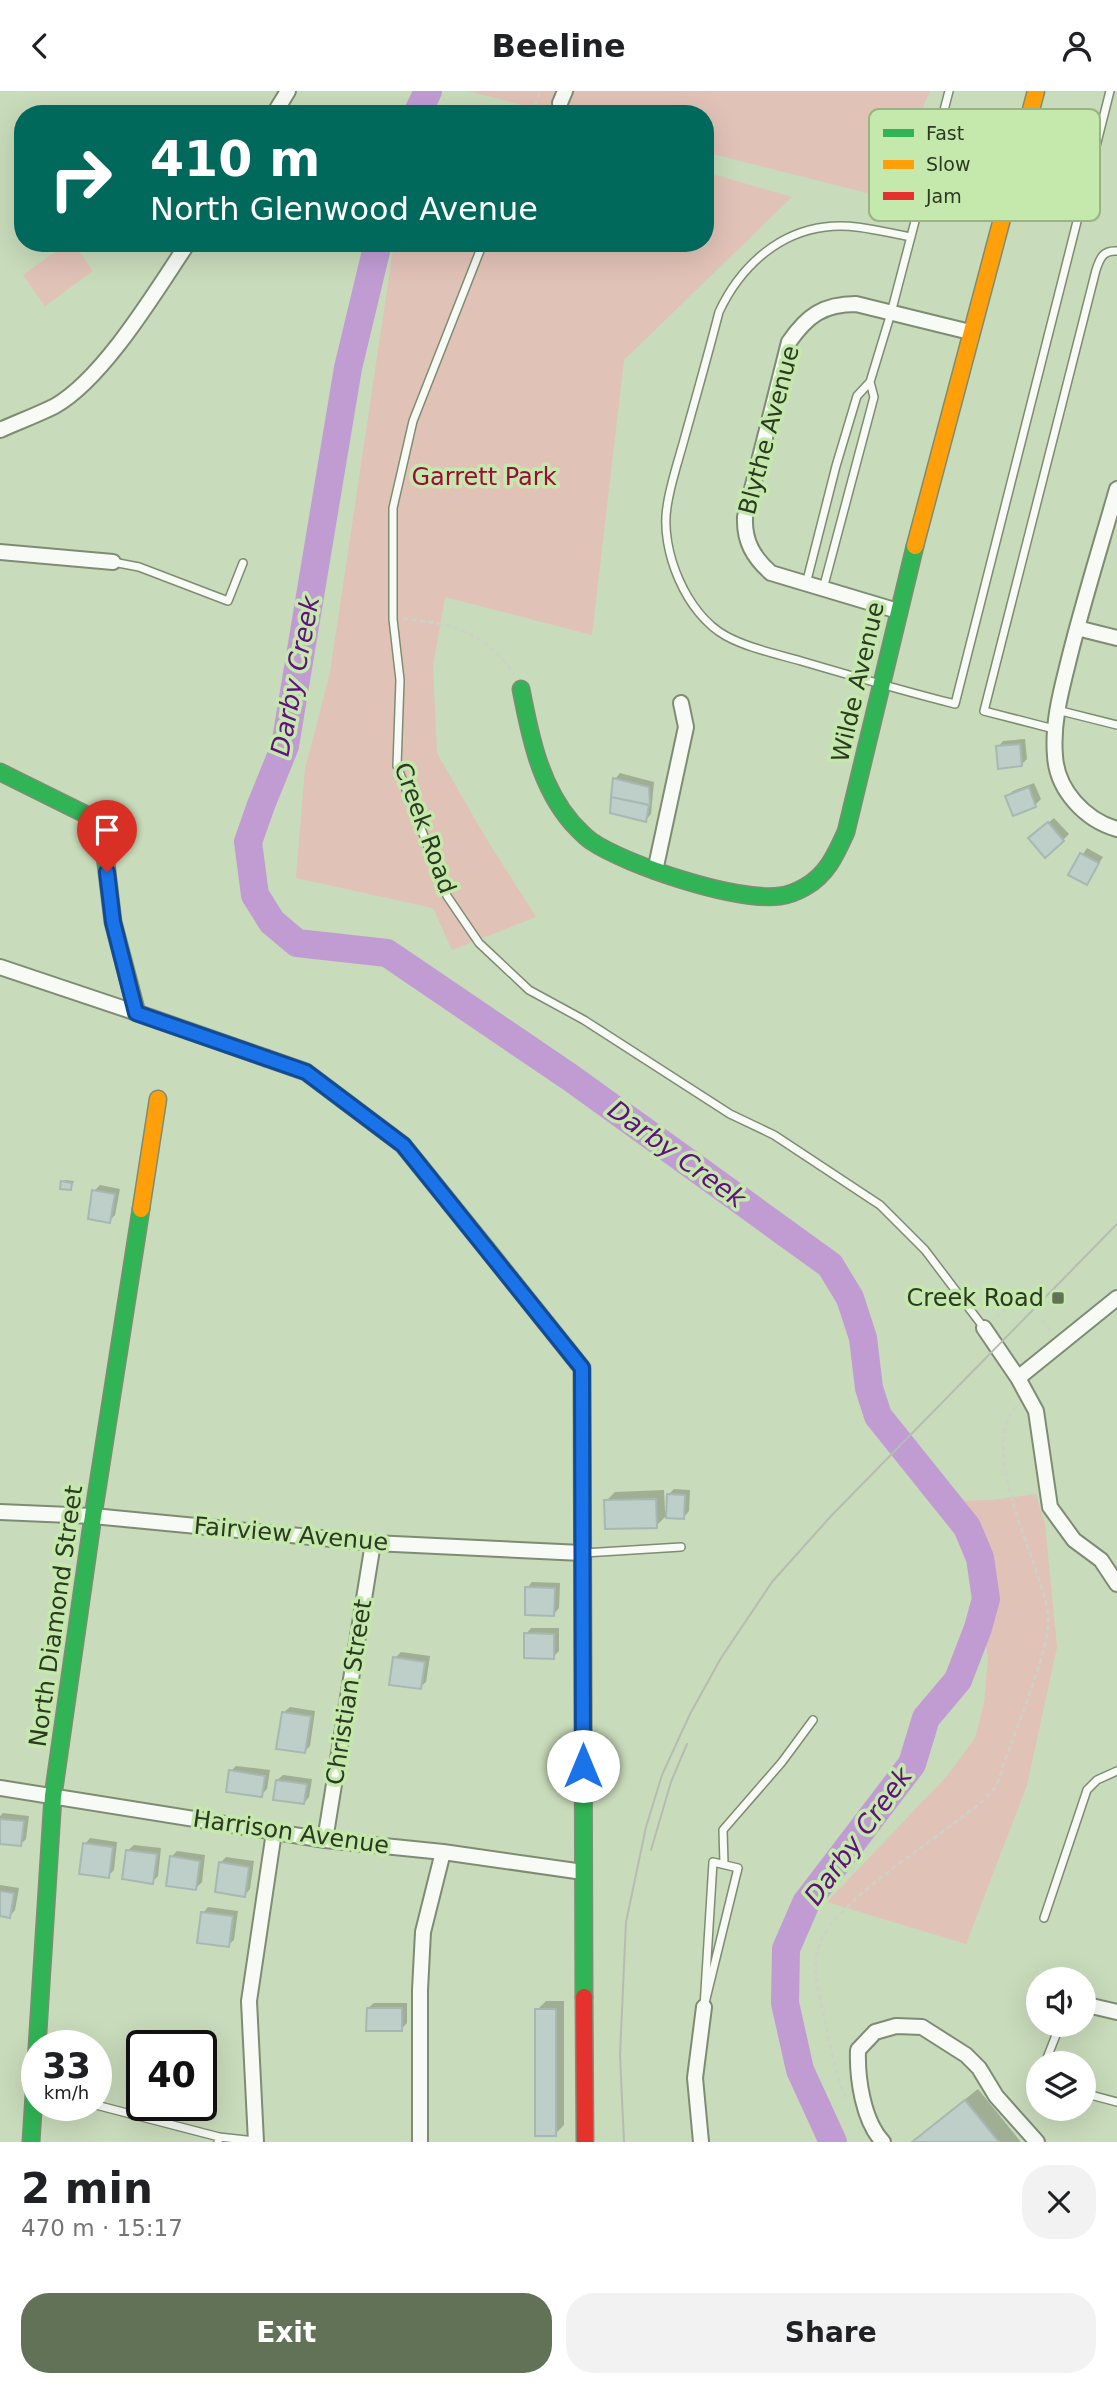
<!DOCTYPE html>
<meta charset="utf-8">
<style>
body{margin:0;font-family:"DejaVu Sans",sans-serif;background:#f2f2f2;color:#202124;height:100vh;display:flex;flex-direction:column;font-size:26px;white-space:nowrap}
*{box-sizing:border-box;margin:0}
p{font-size:23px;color:#757577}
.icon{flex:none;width:38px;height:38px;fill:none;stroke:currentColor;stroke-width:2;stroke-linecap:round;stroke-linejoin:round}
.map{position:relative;height:2051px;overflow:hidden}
.side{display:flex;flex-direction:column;background:#fff;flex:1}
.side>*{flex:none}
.banner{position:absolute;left:14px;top:14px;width:700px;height:147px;border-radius:28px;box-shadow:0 7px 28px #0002;background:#00695c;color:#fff;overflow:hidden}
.tools{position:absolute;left:1026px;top:1876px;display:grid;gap:14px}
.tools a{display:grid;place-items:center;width:70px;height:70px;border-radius:50%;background:#fff;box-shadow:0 7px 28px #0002;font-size:35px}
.speed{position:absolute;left:21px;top:1939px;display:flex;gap:14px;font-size:35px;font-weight:700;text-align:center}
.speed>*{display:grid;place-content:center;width:91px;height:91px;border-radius:50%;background:#fff;box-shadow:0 7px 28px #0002;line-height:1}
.speed small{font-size:18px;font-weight:400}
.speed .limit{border:4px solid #111;border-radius:10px;background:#fff;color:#111}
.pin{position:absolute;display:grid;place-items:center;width:60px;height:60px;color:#fff;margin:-72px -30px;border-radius:50% 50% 50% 0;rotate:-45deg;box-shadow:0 0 7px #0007}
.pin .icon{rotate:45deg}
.me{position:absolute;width:77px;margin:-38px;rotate:0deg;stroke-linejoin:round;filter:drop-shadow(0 0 5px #0008)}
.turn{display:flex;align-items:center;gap:24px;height:147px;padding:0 21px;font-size:32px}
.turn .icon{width:91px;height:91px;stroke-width:2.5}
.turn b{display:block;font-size:49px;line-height:60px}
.round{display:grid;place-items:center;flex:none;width:74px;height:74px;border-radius:28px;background:#f2f2f2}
.overview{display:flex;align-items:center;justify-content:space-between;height:119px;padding:0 21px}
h1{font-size:42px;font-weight:700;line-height:52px}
.primary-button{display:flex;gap:14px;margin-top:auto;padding:14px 21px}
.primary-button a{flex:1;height:80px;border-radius:28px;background:#627257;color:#fff;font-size:28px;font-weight:700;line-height:80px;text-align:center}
.primary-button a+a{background:#f2f2f2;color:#202124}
header{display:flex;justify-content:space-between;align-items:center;height:91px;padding:0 21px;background:#fff;font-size:32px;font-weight:700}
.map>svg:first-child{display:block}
.green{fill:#e1c2b7}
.shadow{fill:#0003}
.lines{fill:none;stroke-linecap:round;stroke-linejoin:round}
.river{stroke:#c09cd3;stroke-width:28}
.building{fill:#becfca;stroke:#a7b8b3;stroke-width:2}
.lane-casing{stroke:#7e8c73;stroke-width:10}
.street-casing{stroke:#7e8c73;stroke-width:18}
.fast-casing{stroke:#7e8c73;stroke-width:19}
.slow-casing{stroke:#7e8c73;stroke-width:19}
.jam-casing{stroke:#7e8c73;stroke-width:19}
.path{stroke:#ccd2c8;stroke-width:2.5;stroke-dasharray:5 3.5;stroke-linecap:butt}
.lane{stroke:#f7faf5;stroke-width:7}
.street{stroke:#f7faf5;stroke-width:14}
.fast{stroke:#30b455;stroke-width:16}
.slow{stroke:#ff9f0a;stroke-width:16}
.jam{stroke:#e5322d;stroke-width:16}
.tram{stroke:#b7bcb3;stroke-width:2}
.route-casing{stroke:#114b97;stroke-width:18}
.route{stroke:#1a73e8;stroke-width:12}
.poi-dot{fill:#627257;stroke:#c5e9ac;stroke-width:2.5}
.labels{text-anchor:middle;stroke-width:7;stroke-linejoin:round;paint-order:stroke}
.street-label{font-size:24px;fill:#2b3921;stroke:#c5e9ac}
.park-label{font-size:24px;fill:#9f0939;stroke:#c5e9ac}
.poi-label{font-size:24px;fill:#2b3921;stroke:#c5e9ac;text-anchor:end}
.water-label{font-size:26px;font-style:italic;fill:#610f82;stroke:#c5e9ac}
.key{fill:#c5e9ac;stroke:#97b482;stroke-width:2}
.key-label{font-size:19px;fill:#2b3921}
</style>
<header><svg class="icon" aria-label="back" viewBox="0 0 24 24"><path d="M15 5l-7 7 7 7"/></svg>Beeline<svg class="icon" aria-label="person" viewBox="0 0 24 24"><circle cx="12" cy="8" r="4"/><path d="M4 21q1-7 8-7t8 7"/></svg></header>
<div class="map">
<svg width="1117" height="2051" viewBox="0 0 1117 2051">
<rect width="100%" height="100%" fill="#c8dbba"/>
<path class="green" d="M 468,0 L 930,0 L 883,106 L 705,61 L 705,23 L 557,23 Z
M 705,81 L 792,106 L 624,269 L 592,544 L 445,506 L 433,575 L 437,662 L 484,744 L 536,826 L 452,859 L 433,817 L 296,787 L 305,678 L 330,582 L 394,152 L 705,152 Z
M 67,152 L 73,152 L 93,180 L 45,215 L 23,184 Z
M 1036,1403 L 1045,1433 L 1057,1556 L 1027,1694 L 966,1853 L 827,1811 L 947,1685 L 975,1647 L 984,1612 L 988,1568 L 977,1486 L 960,1452 L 947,1410 L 992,1409 Z"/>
<path class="shadow" d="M 1025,648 L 1027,668 L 1021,674 L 998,656 L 1003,650 Z
M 620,682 L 654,691 L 651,723 L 646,729 L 612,721 L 615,688 Z
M 1034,692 L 1041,708 L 1035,714 L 1007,706 L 1013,700 Z
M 1054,727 L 1069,743 L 1063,749 L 1036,742 Z
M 1087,757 L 1103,766 L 1086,792 L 1070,783 Z
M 65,1089 L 74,1090 L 71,1097 L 63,1091 Z
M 100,1094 L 120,1098 L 115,1124 L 109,1130 L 94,1100 Z
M 674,1398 L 690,1399 L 689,1420 L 684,1426 L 666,1425 L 656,1435 L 606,1410 L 615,1401 L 664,1399 L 665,1420 L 668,1420 L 668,1404 Z
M 532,1491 L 560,1492 L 559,1517 L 554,1523 L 527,1497 Z
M 531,1537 L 559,1537 L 559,1560 L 553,1566 L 526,1543 Z
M 401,1561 L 430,1565 L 426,1591 L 420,1596 L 395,1567 Z
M 290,1616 L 315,1620 L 310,1655 L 304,1661 L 284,1621 Z
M 236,1675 L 270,1679 L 267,1698 L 261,1704 L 231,1680 Z
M 283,1684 L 312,1688 L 309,1706 L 304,1712 L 277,1689 Z
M 3,1722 L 29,1725 L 26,1748 L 21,1753 L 0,1751 L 0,1725 Z
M 90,1747 L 117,1751 L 114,1779 L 108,1785 L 85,1753 Z
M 134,1754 L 161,1757 L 158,1785 L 152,1791 L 128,1759 Z
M 177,1760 L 205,1764 L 202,1791 L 196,1797 L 171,1766 Z
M 226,1766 L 254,1770 L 250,1798 L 245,1804 L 220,1772 Z
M 0,1794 L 19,1797 L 15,1819 L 10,1825 L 0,1823 Z
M 208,1816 L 238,1820 L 234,1849 L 228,1854 L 203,1822 Z
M 546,1910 L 564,1910 L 564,2034 L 555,2043 L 537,1919 Z
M 374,1912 L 407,1912 L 407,1932 L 401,1938 L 368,1917 Z
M 978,1998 L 1021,2051 L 914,2051 L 924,2041 Z"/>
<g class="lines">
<path class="river" d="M 417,23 L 428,0
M 378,152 L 348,277 L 285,655 L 261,714 L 248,751 L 255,804 L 272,831 L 297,852 L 387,862 L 571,987 L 830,1174 L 850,1207 L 863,1247 L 869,1297 L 878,1325 L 967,1436 L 980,1467 L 986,1508 L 978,1537 L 958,1589 L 926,1627 L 912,1673 L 806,1812 L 786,1858 L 785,1912 L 800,1979 L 833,2051"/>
</g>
<path class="building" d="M 1020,653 L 1022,675 L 998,678 L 996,655 Z
M 613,687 L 649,696 L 650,714 L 611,706 Z
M 1029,696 L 1036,716 L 1013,725 L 1005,705 Z
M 611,706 L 649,714 L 646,731 L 610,722 Z
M 1048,731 L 1064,750 L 1045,767 L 1028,747 Z
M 1080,762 L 1099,772 L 1087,794 L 1068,784 Z
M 61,1090 L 72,1092 L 71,1099 L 60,1098 Z
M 92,1099 L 115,1103 L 110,1132 L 88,1128 Z
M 667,1403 L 685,1404 L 684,1428 L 666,1427 Z
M 656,1408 L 657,1437 L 605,1438 L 604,1409 Z
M 525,1496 L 555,1497 L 554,1525 L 525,1524 Z
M 524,1542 L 554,1543 L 554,1568 L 524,1567 Z
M 393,1566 L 425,1571 L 421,1598 L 389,1594 Z
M 282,1621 L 311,1625 L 305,1662 L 276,1658 Z
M 229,1679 L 265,1685 L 262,1706 L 226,1701 Z
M 276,1689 L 307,1693 L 304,1713 L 273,1709 Z
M 0,1728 L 24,1730 L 21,1755 L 0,1753 Z
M 83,1752 L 113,1756 L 109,1787 L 79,1783 Z
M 126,1759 L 157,1763 L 153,1793 L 122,1788 Z
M 170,1765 L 200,1770 L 196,1799 L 166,1795 Z
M 219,1771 L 249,1776 L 245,1806 L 215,1801 Z
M 0,1800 L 14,1802 L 10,1827 L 0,1825 Z
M 201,1821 L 233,1825 L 229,1856 L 197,1852 Z
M 367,1917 L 402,1917 L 402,1940 L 366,1940 Z
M 535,1918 L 556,1918 L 556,2045 L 535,2045 Z
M 965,2009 L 999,2051 L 912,2051 Z"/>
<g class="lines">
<defs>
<path id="lane" d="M 551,23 L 560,12
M 911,146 C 883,141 854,132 825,136 C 776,142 739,178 719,221 C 708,264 696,306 684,349 C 678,371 670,394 667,416 C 660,459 686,523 726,545 C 748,557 777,563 801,570 C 852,585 903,600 955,613 L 1110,0
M 483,152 L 413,330 L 393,417 L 393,528 L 400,589 L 397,675 L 447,805 L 479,852 L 529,899 L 584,929 L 730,1023 L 774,1044 L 880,1114 L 925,1159 L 984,1237
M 113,471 L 139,476 L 228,510 L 243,472
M 806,493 L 836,375 L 857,305 L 870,291 L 891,222 L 949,0
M 823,498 L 874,306 L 870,291
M 1057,619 L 1117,634
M 1054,638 L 984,620 L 1096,179 C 1100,167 1103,159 1117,160
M 584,1462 L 681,1456
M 713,1771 L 738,1777 L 704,1916 Z
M 724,1773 L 723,1739 L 782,1671 L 813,1629
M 1044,1827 L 1087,1699 L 1097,1689 L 1117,1680
M 1045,1972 L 1060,1934
M 1083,2002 L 1117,2011
M 96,2014 L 219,2046
M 218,2051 L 219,2046 L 255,2050"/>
<path id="street" d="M 560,12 L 565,0
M 274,23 L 288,0
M 0,339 C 18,331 37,324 55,315 C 104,287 156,200 188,152
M 1117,398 C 1101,454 1084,508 1070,564 C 1062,597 1052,630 1055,665 C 1057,699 1085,729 1117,738
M 0,461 L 113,471
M 898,520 L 771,482 C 753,466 744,450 745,426 L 789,251 C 807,225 823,213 856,213 L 970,241
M 1077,537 L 1117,547
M 655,780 L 686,636 L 681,612
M 0,876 L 137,922
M 984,1237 L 1018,1287 L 1036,1320 L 1050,1416 L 1074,1449 L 1101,1469 L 1117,1493
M 1018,1287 L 1117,1207
M 0,1421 L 93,1425 L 373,1452 L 582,1462
M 0,1697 L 325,1749 L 443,1761 L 583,1781
M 325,1749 L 373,1452
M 1083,1913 L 1117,1921
M 256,2051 L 249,1910 L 274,1741
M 420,2051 L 420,1899 L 423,1841 L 443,1761
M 701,2051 L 695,1987 L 704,1916
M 883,2051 C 863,2030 857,1987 858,1959 L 875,1941 L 896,1935 L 922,1936 L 966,1964 L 979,1977 L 996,2005 L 1037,2051"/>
<path id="fast" d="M 521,598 C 530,645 540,695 572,732 C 578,738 584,745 591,750 C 628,775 737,811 780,805 C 789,804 798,800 805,796 C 827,784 836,763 846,741 L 915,455
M 0,681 L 101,731 L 113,831 L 137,922 L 266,967
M 486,1157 L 582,1277 L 584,1906
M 31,2051 L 53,1705 L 93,1425 L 141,1118"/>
<path id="slow" d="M 915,455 L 1036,0
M 266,967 L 306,981 L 403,1054 L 486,1157
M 141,1118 L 158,1008"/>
<path id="jam" d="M 584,1906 L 585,2051"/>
</defs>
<use href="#lane" class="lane-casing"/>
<use href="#street" class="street-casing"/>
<use href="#fast" class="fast-casing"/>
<use href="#slow" class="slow-casing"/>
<use href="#jam" class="jam-casing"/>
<path class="path" d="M 532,23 L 540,0
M 403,528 C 450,531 487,542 514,583
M 996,1226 L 1015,1210 L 1029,1220
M 1042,1229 L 1051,1240
M 846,2007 C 835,1982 829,1951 824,1925 C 819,1904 813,1884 817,1862 C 823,1819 922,1758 957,1730 C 970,1720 987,1709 996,1695 C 1000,1688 1002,1677 1005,1670 C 1016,1636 1052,1555 1048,1523 C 1041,1471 976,1359 1016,1316"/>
<use href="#lane" class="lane"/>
<use href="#street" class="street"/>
<use href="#fast" class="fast"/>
<use href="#slow" class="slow"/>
<use href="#jam" class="jam"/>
<path class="tram" d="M 651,1759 L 671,1691 L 687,1653
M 624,2051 L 620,1964 L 626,1831 L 646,1736 L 662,1684 L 690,1623 L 721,1567 L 772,1491 L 831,1425 L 1117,1133"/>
</g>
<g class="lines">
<defs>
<path id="route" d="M 107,781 L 113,831 L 136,922 L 306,981 L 403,1054 L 582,1277 L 583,1675"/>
</defs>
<use href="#route" class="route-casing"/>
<use href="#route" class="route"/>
</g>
<rect class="poi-dot" x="1051" y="1200" width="14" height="14" rx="3.5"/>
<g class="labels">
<g class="street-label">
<text transform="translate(769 339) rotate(-75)" y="8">Blythe Avenue</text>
<text transform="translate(858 591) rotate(-77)" y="8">Wilde Avenue</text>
<text transform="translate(425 737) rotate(70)" y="8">Creek Road</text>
<text transform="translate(291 1443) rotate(5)" y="8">Fairview Avenue</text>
<text transform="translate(56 1525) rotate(-82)" y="8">North Diamond Street</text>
<text transform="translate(349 1601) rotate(-81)" y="8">Christian Street</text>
<text transform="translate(291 1741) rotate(8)" y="8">Harrison Avenue</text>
</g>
<g class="park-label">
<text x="484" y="394">Garrett Park</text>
</g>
<g class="poi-label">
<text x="1044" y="1215">Creek Road</text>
</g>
<g class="water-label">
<text transform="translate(295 585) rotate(-79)" y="9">Darby Creek</text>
<text transform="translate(677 1063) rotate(36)" y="9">Darby Creek</text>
<text transform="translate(858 1745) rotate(-54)" y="9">Darby Creek</text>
</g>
</g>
<rect x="869" y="18" width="231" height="112" rx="10" class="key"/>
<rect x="883" y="38" width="31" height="8" fill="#30b455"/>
<rect x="883" y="69" width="31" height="9" fill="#ff9f0a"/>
<rect x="883" y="101" width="31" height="8" fill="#e5322d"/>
<g class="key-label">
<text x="926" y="49">Fast</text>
<text x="926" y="80">Slow</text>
<text x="926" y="112">Jam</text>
</g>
</svg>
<div class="tools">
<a><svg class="icon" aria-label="sound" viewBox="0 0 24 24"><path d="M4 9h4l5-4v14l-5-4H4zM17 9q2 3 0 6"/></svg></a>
<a><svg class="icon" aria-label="layers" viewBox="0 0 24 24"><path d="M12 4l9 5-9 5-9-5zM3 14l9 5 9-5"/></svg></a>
</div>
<div class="speed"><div>33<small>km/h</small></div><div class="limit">40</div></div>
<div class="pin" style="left:107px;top:781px;background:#d93025"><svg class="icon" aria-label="arrive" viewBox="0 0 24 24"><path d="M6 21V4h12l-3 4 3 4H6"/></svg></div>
<svg class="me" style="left:583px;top:1675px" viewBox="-20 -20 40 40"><circle r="19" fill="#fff"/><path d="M0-13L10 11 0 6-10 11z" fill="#1a73e8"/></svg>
<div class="banner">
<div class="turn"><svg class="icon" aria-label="right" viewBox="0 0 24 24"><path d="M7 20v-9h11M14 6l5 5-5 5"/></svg><div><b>410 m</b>North Glenwood Avenue</div></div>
</div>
</div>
<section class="side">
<div class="overview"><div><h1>2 min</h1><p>470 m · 15:17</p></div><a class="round"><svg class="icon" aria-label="close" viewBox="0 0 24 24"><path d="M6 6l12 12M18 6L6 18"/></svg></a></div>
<div class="primary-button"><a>Exit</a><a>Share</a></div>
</section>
